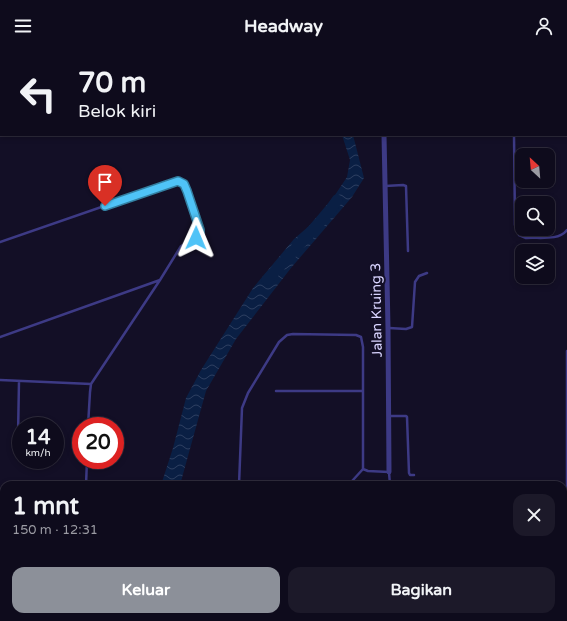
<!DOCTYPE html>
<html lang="id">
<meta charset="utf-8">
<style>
body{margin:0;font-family:"Varela Round",sans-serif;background:#1c1929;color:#f1f3f6;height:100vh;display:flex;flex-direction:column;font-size:15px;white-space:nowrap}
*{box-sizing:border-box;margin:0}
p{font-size:13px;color:#9b9ba3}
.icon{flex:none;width:22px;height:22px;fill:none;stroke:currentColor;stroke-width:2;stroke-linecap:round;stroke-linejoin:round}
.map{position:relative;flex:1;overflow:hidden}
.panel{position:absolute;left:0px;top:429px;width:567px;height:140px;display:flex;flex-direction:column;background:#0e0b1c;border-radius:12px 12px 0 0;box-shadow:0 2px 6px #0003,0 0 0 1px #2e2b3b}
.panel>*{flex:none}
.hud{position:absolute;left:0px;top:0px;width:567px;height:84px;box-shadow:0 2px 6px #0003,0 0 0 1px #2e2b3b;background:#0e0b1c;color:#f1f3f6;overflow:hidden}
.needle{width:26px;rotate:334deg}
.fabs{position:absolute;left:515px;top:96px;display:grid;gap:8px}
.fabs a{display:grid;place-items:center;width:40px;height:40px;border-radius:8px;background:#0e0b1c;box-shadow:0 2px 6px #0003,0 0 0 1px #2e2b3b;font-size:20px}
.speed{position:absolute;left:12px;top:365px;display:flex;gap:8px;font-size:20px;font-weight:700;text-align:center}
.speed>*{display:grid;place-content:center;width:52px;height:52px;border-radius:50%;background:#0e0b1c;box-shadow:0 2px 6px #0003,0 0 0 1px #2e2b3b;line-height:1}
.speed small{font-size:10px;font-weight:400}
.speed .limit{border:6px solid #d22;background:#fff;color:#111}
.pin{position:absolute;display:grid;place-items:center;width:34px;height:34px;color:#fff;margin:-41px -17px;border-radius:50% 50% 50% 0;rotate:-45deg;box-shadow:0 0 4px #0007}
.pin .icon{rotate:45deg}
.me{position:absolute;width:44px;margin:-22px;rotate:1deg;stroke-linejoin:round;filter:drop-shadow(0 0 3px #0008)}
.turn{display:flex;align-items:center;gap:14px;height:84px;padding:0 12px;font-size:18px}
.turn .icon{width:52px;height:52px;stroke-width:2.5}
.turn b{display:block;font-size:28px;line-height:34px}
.round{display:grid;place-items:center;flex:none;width:42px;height:42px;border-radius:12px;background:#1c1929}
.head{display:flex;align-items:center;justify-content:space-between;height:68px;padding:0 12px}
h1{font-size:24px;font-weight:700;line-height:30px}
.button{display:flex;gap:8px;margin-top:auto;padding:8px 12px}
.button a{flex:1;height:46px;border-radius:12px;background:#8c9099;color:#fff;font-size:16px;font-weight:700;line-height:46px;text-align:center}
.button a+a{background:#1c1929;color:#f1f3f6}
header{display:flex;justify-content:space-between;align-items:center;height:52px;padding:0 12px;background:#0e0b1c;font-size:18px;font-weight:700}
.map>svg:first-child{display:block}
.forest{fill:url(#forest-firs)}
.water{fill:url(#water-waves)}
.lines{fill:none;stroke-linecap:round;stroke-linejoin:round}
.river{stroke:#0a1f44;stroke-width:11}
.lane{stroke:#3d3a85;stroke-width:2.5}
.street{stroke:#3d3a85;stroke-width:5}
.route-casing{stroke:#337fa1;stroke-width:10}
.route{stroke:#4fc3f7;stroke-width:7}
.labels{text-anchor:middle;stroke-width:4;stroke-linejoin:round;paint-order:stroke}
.street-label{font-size:14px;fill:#d9d4ff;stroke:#130f26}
</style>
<header><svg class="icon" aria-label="menu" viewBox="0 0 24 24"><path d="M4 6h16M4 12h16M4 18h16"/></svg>Headway<svg class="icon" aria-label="person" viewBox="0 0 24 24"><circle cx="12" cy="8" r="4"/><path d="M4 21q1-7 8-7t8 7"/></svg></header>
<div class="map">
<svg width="567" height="569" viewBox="0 0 567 569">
<defs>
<pattern id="forest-firs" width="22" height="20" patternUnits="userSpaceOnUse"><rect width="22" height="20" fill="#12302f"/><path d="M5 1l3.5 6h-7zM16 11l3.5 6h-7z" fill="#344d4e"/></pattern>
<pattern id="water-waves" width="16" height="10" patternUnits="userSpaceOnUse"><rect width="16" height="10" fill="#0a1f44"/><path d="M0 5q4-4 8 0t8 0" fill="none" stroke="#2d3f60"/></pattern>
</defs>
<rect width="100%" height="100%" fill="#130f26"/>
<path class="forest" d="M 563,552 L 565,569 L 552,569 L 551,565 L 563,565 Z"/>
<path class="water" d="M 342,83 L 353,83 L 364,126 L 352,145 L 291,216 L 236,287 L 206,339 L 180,433 L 161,433 L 173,396 L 186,346 L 201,318 L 253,236 L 294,187 L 309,174 L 335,143 L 347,125 L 350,108 Z
M 519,565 L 544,565 L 547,569 L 524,569 Z"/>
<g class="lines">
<path class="river" d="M 267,228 L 329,160 L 337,148"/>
<path class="lane" d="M 409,0 L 409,1
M 514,0 L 514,1
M 514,83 L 515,173 L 519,183 L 526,186 C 539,185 559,189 567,178
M 385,134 L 403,133 L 406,134 L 408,199
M 0,190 L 165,133 C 172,130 179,127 184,134 L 200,178 L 199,183 L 196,186 L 181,194 L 160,228 L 91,332 L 90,340 L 88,374
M 389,276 L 406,277 L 412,275 L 415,230 L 419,224 L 427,221
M 0,285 L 160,228
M 567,299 L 567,458
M 0,328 L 91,332
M 276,339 L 363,339
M 389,364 L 406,364 L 407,365 L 409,421 L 410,423 L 414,423
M 18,384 L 19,329
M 86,433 L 87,408
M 239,433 L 242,356 L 248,341 L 279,290 L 287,283 L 293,282 L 356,283 L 361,285 L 363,295 L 363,417 L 368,419 L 389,420 L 390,433
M 350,433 L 353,428 L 363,417
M 0,452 L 4,454
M 0,506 L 4,506
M 0,523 L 4,523"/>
<path class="street" d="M 278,0 L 279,1
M 384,0 L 384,1
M 70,1 L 71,0
M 0,37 L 1,36
M 384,83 L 388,276 L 389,420
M 0,561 L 4,561
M 85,565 L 91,569"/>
</g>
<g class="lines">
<defs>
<path id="route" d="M 105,154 L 178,129 L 184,132 L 187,139 L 200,178 L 200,182 L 196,186"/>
</defs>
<use href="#route" class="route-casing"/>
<use href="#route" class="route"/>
</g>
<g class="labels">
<g class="street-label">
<text transform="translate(376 258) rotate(-91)" y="5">Jalan Kruing 3</text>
</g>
</g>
</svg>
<div class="fabs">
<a><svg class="needle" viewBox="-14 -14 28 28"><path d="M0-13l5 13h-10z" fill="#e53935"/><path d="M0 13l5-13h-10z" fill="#9b9ba3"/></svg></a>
<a><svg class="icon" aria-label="search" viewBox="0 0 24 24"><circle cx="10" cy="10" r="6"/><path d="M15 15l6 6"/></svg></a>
<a><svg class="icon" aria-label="layers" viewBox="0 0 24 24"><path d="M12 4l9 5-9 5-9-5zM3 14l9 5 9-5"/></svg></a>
</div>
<div class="speed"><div>14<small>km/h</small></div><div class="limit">20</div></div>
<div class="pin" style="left:105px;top:154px;background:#d93025"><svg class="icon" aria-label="arrive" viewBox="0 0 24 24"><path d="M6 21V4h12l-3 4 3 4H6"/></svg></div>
<svg class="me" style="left:196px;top:186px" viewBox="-20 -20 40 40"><path d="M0-17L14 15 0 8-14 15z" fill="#4fc3f7" stroke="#fff" stroke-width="4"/></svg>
<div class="hud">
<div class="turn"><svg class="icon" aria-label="left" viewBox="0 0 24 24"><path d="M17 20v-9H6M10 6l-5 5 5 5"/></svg><div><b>70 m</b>Belok kiri</div></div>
</div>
<section class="panel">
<div class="head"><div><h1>1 mnt</h1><p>150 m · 12:31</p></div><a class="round"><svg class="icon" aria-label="close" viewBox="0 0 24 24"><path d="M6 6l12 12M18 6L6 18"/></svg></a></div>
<div class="button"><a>Keluar</a><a>Bagikan</a></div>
</section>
</div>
